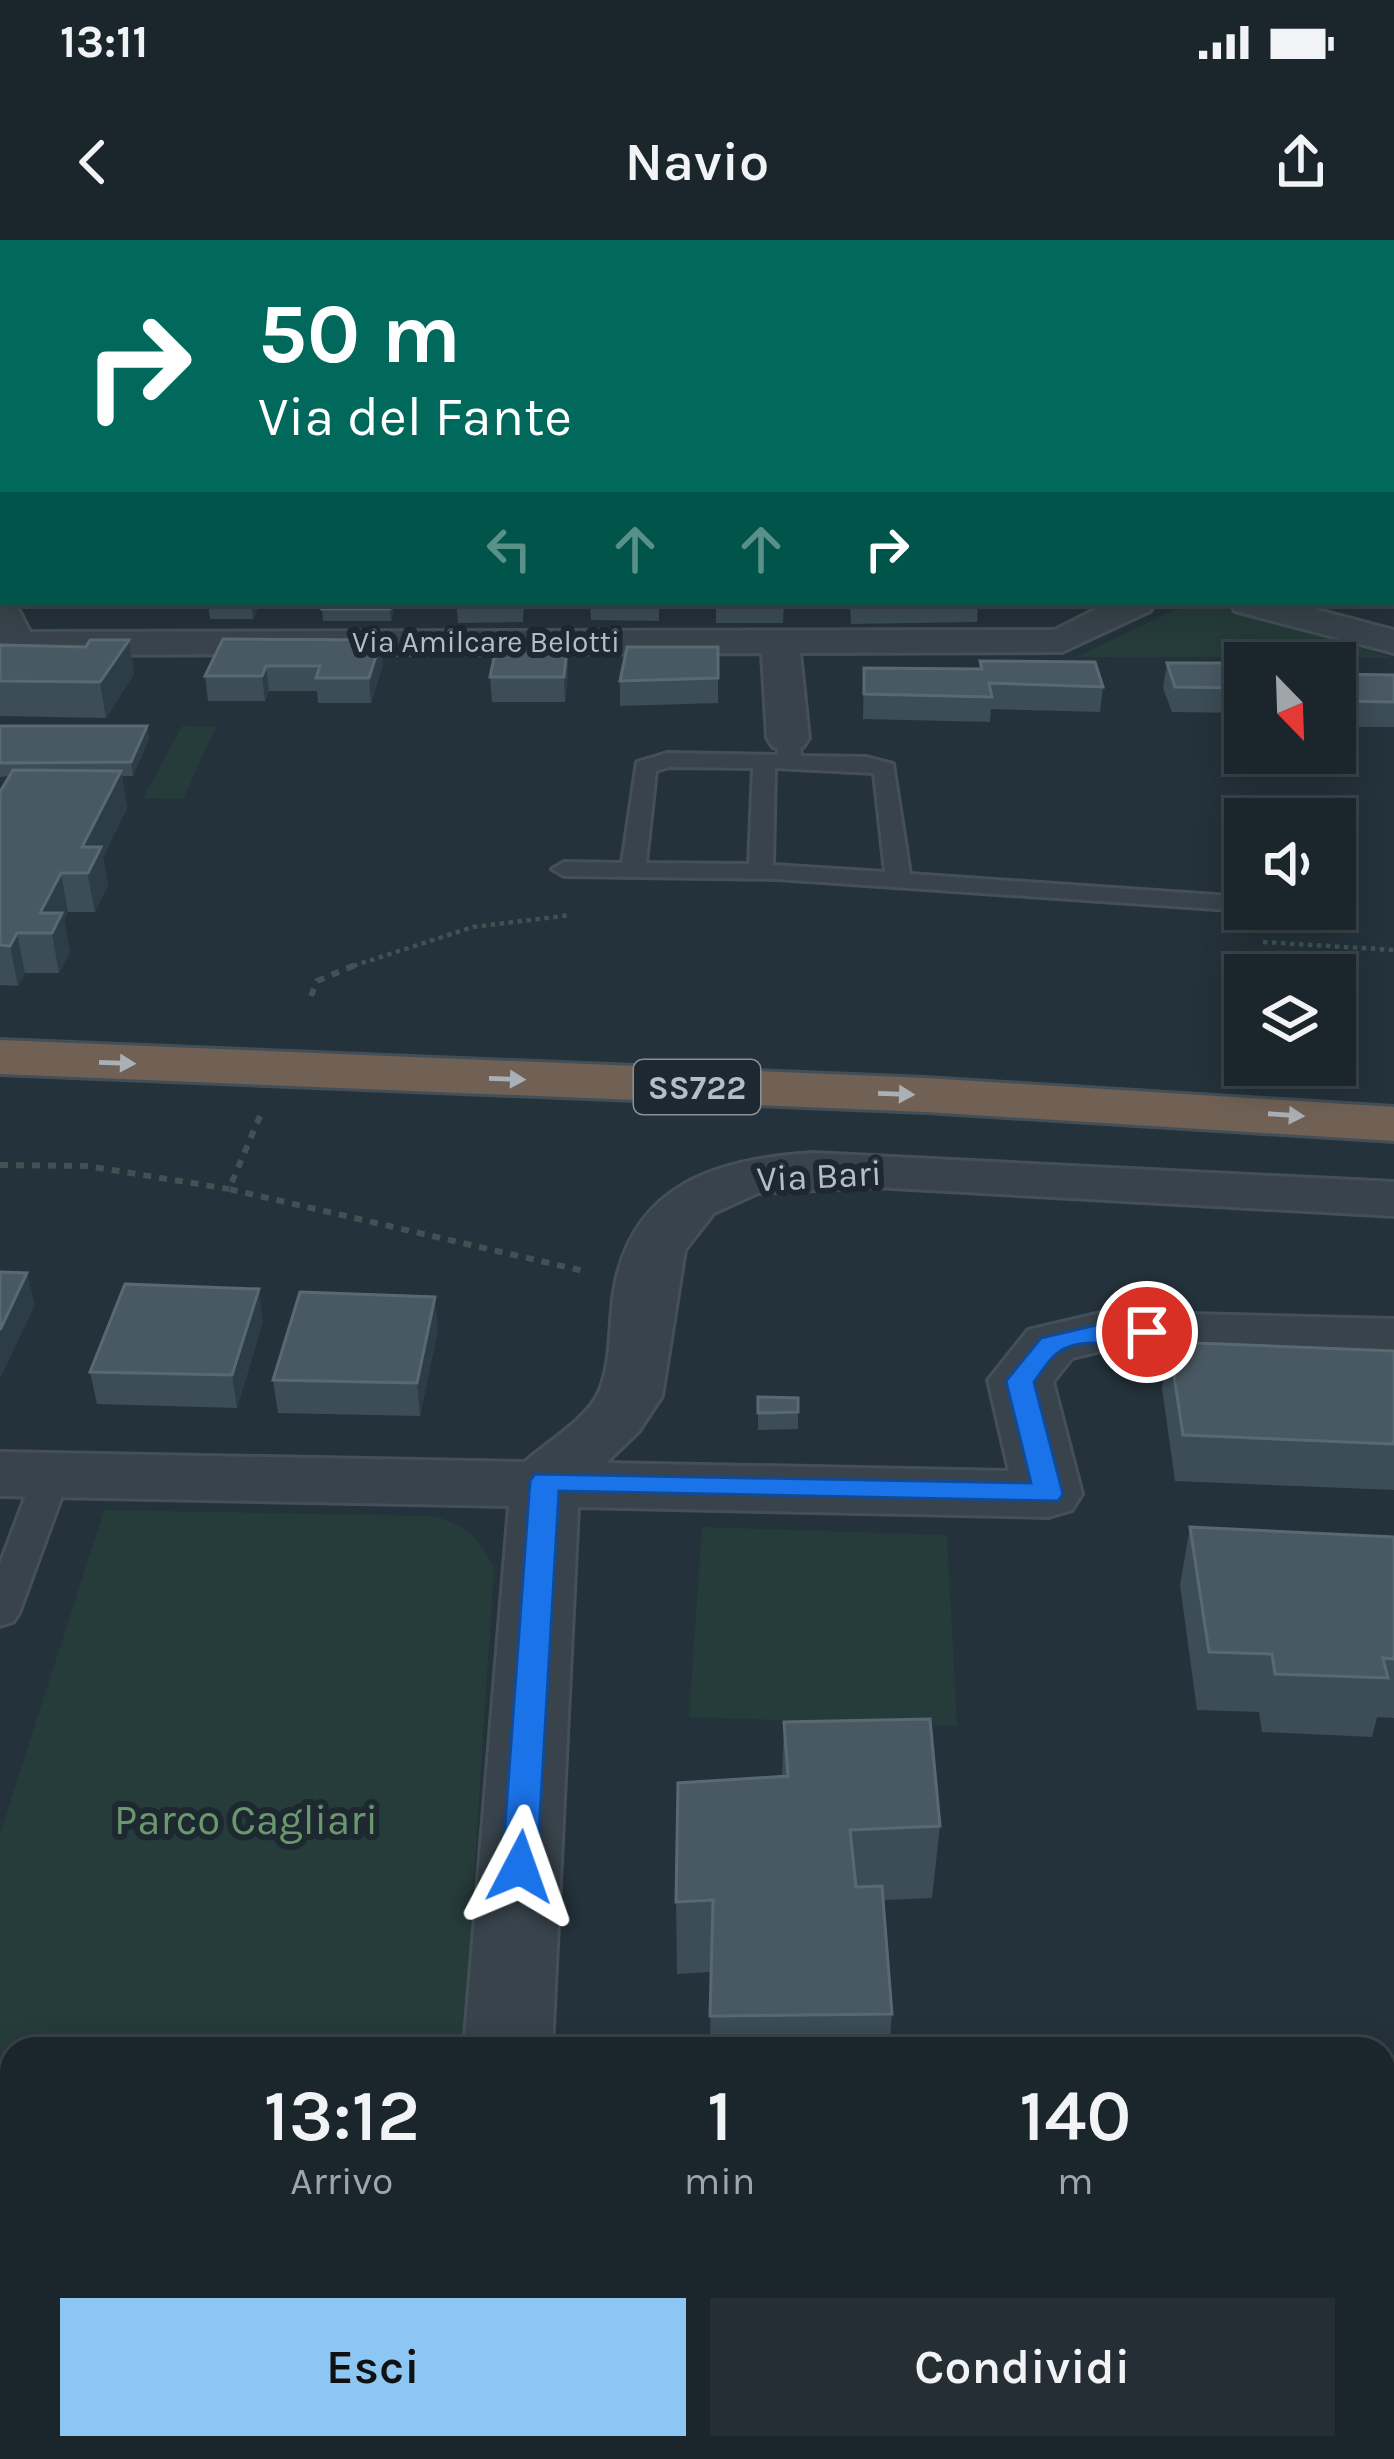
<!DOCTYPE html>
<html lang="it">
<style>
body{margin:0;font-family:Karla,sans-serif;background:#242e34;color:#f1f3f6;height:100vh;display:flex;flex-direction:column;font-size:45px;white-space:nowrap}
*{box-sizing:border-box;margin:0}
p{font-size:39px;color:#a0a5a9}
.icon{flex:none;width:66px;height:66px;fill:none;stroke:currentColor;stroke-width:2;stroke-linecap:round;stroke-linejoin:round}
.map{position:relative;flex:1;overflow:hidden}
.panel{position:absolute;left:0px;top:1797px;width:1395px;height:423px;display:flex;flex-direction:column;background:#1b262c;border-radius:36px 36px 0 0;box-shadow:0 6px 30px #0003,0 0 0 3px #394348}
.panel>*{flex:none}
.guide{position:absolute;left:0px;top:0px;width:1395px;height:366px;box-shadow:0 6px 30px #0003,0 0 0 3px #394348;background:#00695c;color:#fff;overflow:hidden}
.needle{width:78px;rotate:157deg}
.buttons{position:absolute;left:1224px;top:402px;display:grid;gap:24px}
.buttons a{display:grid;place-items:center;width:132px;height:132px;border-radius:0px;background:#1b262c;box-shadow:0 6px 30px #0003,0 0 0 3px #394348;font-size:60px}
.pin{position:absolute;display:grid;place-items:center;width:102px;height:102px;color:#fff;margin:-51px;border:6px solid #fff;border-radius:50%;box-shadow:0 3px 12px #0007}
.me{position:absolute;width:132px;margin:-66px;rotate:4deg;stroke-linejoin:round;filter:drop-shadow(0 0 9px #0008)}
.turn{display:flex;align-items:center;gap:42px;height:252px;padding:0 60px;font-size:54px}
.turn .icon{width:156px;height:156px;stroke-width:2.5}
.turn b{display:block;font-size:84px;line-height:102px}
.lanes{display:flex;align-items:center;height:114px;padding:0 60px;background:#0003;justify-content:center;gap:60px;direction:ltr}
.lanes .off{opacity:.35}
.eta{display:flex;justify-content:space-evenly;align-items:center;height:204px;text-align:center}
.eta b{font-size:72px;font-weight:600;line-height:84px}
.cta{display:flex;gap:24px;margin-top:auto;padding:24px 60px}
.cta a{flex:1;height:138px;border-radius:0px;background:#8cc7f3;color:#111;font-size:48px;font-weight:600;line-height:138px;text-align:center}
.cta a+a{background:#242e34;color:#f1f3f6}
.status{display:flex;justify-content:space-between;align-items:center;height:84px;padding:0 60px;background:#1b262c;direction:ltr}
.status svg{height:33px;fill:currentColor}
header{display:flex;justify-content:space-between;align-items:center;height:156px;padding:0 60px;background:#1b262c;font-size:54px;font-weight:600}
.map>svg:first-child{display:block}
.green{fill:#263c3a}
.lines{fill:none;stroke-linecap:round;stroke-linejoin:round}
.lane-casing{stroke:#444f57;stroke-width:6}
.street-casing{stroke:#444f57;stroke-width:6}
.highway-casing{stroke:#434e56;stroke-width:6}
.path-far3{stroke:#3f5452;stroke-width:3;stroke-dasharray:4.5 4.5;stroke-linecap:butt}
.path-far2{stroke:#3f5452;stroke-width:4.5;stroke-dasharray:4.5 4.5;stroke-linecap:butt}
.path-far1{stroke:#3f5452;stroke-width:6;stroke-dasharray:8 8;stroke-linecap:butt}
.path{stroke:#3f5452;stroke-width:10;stroke-dasharray:14 14;stroke-linecap:butt}
.lane{fill:#38434b;fill-rule:evenodd}
.street{fill:#38434b;fill-rule:evenodd}
.highway{fill:#716155;fill-rule:evenodd}
.rail-casing{stroke:#5a6872;stroke-width:6}
.rail{stroke:#1d2830;stroke-width:4.5;stroke-dasharray:12;stroke-linecap:butt}
.wall{fill:#3c4d57}
.shaded-wall{fill:#2d3d47}
.building{fill:#495963;stroke:#596973;stroke-width:3}
.oneway{fill:#a9b0b6}
.route{fill:#1a73e8;stroke:#114b97;stroke-width:3}
.labels{text-anchor:middle;stroke-width:12;stroke-linejoin:round;paint-order:stroke}
.far-street-label{font-size:30px;fill:#b3bec7;stroke:#1d2830}
.shield{fill:#1d2830;stroke:#86919a;stroke-width:3}
.shield-label{font-size:33px;font-weight:bold;fill:#b3bec7}
.street-label{font-size:36px;fill:#b3bec7;stroke:#1d2830}
.near-park-label{font-size:42px;fill:#6b976d;stroke:#1d2830}
</style>
<div class="status"><b>13:11</b><svg viewBox="0 0 49 12"><path d="M0 12V9h3v3zM5 12V6h3v6zM10 12V3h3v9zM15 12V0h3v12zM26 1h20v11H26zM47 4h2v5h-2z"/></svg></div>
<header><svg class="icon" aria-label="back" viewBox="0 0 24 24"><path d="M15 5l-7 7 7 7"/></svg>Navio<svg class="icon" aria-label="share" viewBox="0 0 24 24"><path d="M12 15V3M7 8l5-5 5 5M5 13v7h14v-7"/></svg></header>
<div class="map">
<svg width="1394" height="2219" viewBox="0 0 1394 2219">
<rect width="100%" height="100%" fill="#24323b"/>
<path class="green" d="M 1201,366 L 1238,371 L 1393,418 L 1076,417 L 1172,371 Z
M 182,486 L 216,487 L 183,559 L 143,558 Z
M 104,1270 L 434,1276 C 466,1286 480,1298 494,1328 L 463,1809 L 12,1809 L 12,1891 L 0,1890 L 0,1594 Z
M 702,1287 L 947,1295 L 957,1486 L 689,1477 Z
M 0,2091 L 12,2091 L 12,2208 L 129,2208 L 127,2219 L 0,2219 Z"/>
<g class="lines">
<defs>
<path id="lane" d="M 1284,0 L 1298,0 L 1300,3 L 1286,3 Z
M 1392,43 L 1394,43 L 1394,51 L 1392,51 Z
M 788,491 L 799,498 L 801,516 L 866,517 L 893,524 L 910,634 L 1245,657 L 1245,669 L 1254,669 L 1245,671 L 777,639 L 564,636 L 552,629 L 564,622 L 622,623 L 637,522 L 667,513 L 778,515 L 777,498 ZM 669,527 L 753,528 L 749,624 L 646,623 L 656,531 ZM 775,528 L 874,533 L 885,632 L 773,625 Z
M 52,1222 L 64,1226 L 70,1234 L 19,1373 L 13,1382 L 0,1386 L 0,1324 L 34,1234 L 40,1226 Z"/>
<path id="street" d="M 3,30 L 3,48 L 0,49 L 0,31 Z
M 1392,127 L 1394,127 L 1394,145 L 1392,145 Z
M 1392,243 L 1394,243 L 1394,263 L 1392,263 Z
M 0,261 L 3,261 L 3,281 L 0,281 Z
M 0,357 L 3,363 L 15,363 L 30,392 L 1055,390 L 1108,363 L 1155,363 L 1150,371 L 1062,412 L 800,413 L 809,498 L 803,507 L 788,510 L 773,507 L 767,498 L 762,413 L 17,415 L 0,407 Z
M 1230,363 L 1291,363 L 1394,390 L 1394,413 L 1235,371 Z
M 813,913 L 1394,942 L 1394,976 L 875,947 L 758,953 L 714,973 L 685,1010 L 662,1156 L 639,1191 L 606,1223 L 1009,1231 L 988,1140 L 1028,1090 L 1105,1072 L 1394,1079 L 1394,1117 L 1105,1110 L 1072,1118 L 1053,1142 L 1082,1254 L 1072,1270 L 1048,1277 L 578,1267 L 552,1809 L 464,1809 L 509,1266 L 0,1256 L 0,1212 L 525,1222 C 547,1202 586,1180 599,1152 C 612,1122 609,1084 614,1052 C 631,944 717,919 813,913 Z
M 0,1883 L 12,1884 L 12,1966 L 0,1965 Z
M 822,2208 L 924,2208 L 924,2219 L 822,2219 Z"/>
<path id="highway" d="M 0,800 L 926,838 L 1394,867 L 1394,901 L 926,872 L 0,834 Z"/>
</defs>
<use href="#lane" class="lane-casing"/>
<use href="#street" class="street-casing"/>
<use href="#highway" class="highway-casing"/>
<path class="path-far3" d="M 654,0 L 672,3"/>
<path class="path-far2" d="M 1263,702 L 1394,710
M 353,726 L 473,687 L 571,675"/>
<path class="path-far1" d="M 311,756 L 317,741 L 360,723
M 260,876 L 229,949 L 588,1032
M 0,925 L 87,926 L 229,949"/>
<path class="path" d="M 249,2219 L 251,2208"/>
<use href="#lane" class="lane"/>
<use href="#street" class="street"/>
<use href="#highway" class="highway"/>
<defs>
<path id="rail" d="M 711,0 L 733,3
M 742,0 L 765,3"/>
</defs>
<use href="#rail" class="rail-casing"/>
<use href="#rail" class="rail"/>
</g>
<path class="wall" d="M 44,0 L 108,0 L 108,3 L 44,3 Z
M 938,0 L 1190,0 L 1201,3 L 1087,3 L 1084,1 L 1084,3 L 941,3 Z
M 0,46 L 3,46 L 3,141 L 0,141 L 0,83 L 2,83 Z
M 0,141 L 3,141 L 3,245 L 0,245 Z
M 65,363 L 136,363 L 134,367 L 66,368 Z
M 201,363 L 260,363 L 253,379 L 210,379 L 208,364 Z
M 324,363 L 396,363 L 391,381 L 323,381 L 322,369 Z
M 456,363 L 524,363 L 523,382 L 458,383 Z
M 590,363 L 659,363 L 659,381 L 591,380 Z
M 716,363 L 784,363 L 783,383 L 716,383 Z
M 838,363 L 978,363 L 977,382 L 851,384 L 850,365 L 839,365 Z
M 1052,363 L 1081,363 L 1070,368 Z
M 223,399 L 383,424 L 371,463 L 318,463 L 317,451 L 269,451 L 265,461 L 208,461 L 205,436 Z
M 129,400 L 134,434 L 106,478 L 0,476 L 0,405 L 86,407 Z
M 718,407 L 718,463 L 620,466 L 620,441 Z
M 567,408 L 568,433 L 565,462 L 492,462 L 490,437 Z
M 980,421 L 1103,447 L 1100,472 L 991,469 L 990,482 L 863,479 L 864,428 L 979,429 Z
M 1167,423 L 1245,423 L 1245,473 L 1172,472 L 1163,448 Z
M 1335,434 L 1394,435 L 1394,487 L 1335,487 Z
M 0,486 L 147,486 L 149,499 L 133,536 L 122,536 L 127,568 L 103,617 L 108,645 L 95,672 L 68,672 L 64,680 L 70,712 L 59,733 L 25,733 L 18,746 L 0,745 L 0,552 L 9,536 L 0,537 Z
M 263,1081 L 237,1168 L 97,1164 L 90,1132 Z
M 438,1089 L 420,1176 L 278,1173 L 273,1140 Z
M 1169,1102 L 1394,1111 L 1394,1250 L 1175,1241 L 1162,1148 Z
M 758,1157 L 798,1158 L 798,1189 L 758,1190 Z
M 1190,1287 L 1394,1297 L 1394,1478 L 1377,1477 L 1372,1497 L 1262,1492 L 1259,1472 L 1197,1470 L 1180,1345 Z
M 784,1482 L 940,1586 L 932,1658 L 883,1660 L 892,1774 L 889,1809 L 710,1809 L 711,1732 L 677,1734 L 676,1662 L 782,1537 Z
M 429,2208 L 689,2208 L 689,2219 L 428,2219 Z"/>
<path class="shaded-wall" d="M 251,363 L 260,363 L 253,379 Z
M 392,363 L 396,363 L 391,381 L 390,369 Z
M 129,400 L 134,434 L 106,478 L 100,442 Z
M 381,400 L 383,424 L 371,463 L 369,438 Z
M 567,408 L 568,433 L 565,462 L 564,437 Z
M 266,426 L 269,451 L 265,461 L 262,436 Z
M 147,486 L 149,499 L 133,536 L 131,522 Z
M 121,531 L 127,568 L 103,617 L 108,645 L 95,672 L 82,607 Z
M 61,633 L 68,672 L 64,680 L 70,712 L 59,733 L 52,693 L 40,673 Z
M 17,693 L 25,733 L 18,746 L 10,706 Z
M 27,1033 L 35,1065 L 0,1139 L 0,1090 Z
M 259,1049 L 263,1081 L 237,1168 L 232,1135 Z
M 435,1057 L 438,1089 L 420,1176 L 417,1143 Z"/>
<path class="building" d="M 146,0 L 188,0 L 186,3 L 144,3 Z
M 236,0 L 262,0 L 261,3 L 234,3 Z
M 289,0 L 342,0 L 340,3 L 287,3 Z
M 437,0 L 485,0 L 485,1 L 437,2 Z
M 534,0 L 602,0 L 613,1 L 535,3 Z
M 1197,0 L 1201,3 L 1159,2 Z
M 0,141 L 3,141 L 3,171 L 0,176 Z
M 1394,184 L 1394,207 L 1392,207 L 1392,185 Z
M 0,192 L 3,192 L 3,208 L 0,208 Z
M 324,363 L 392,363 L 390,369 L 322,369 Z
M 223,399 L 381,400 L 369,438 L 316,438 L 320,426 L 266,426 L 262,436 L 205,436 Z
M 90,400 L 129,400 L 100,442 L 0,441 L 0,405 L 86,407 Z
M 627,407 L 718,407 L 718,438 L 620,441 Z
M 496,408 L 567,408 L 564,437 L 490,437 Z
M 980,421 L 1095,422 L 1103,447 L 989,443 L 992,457 L 864,454 L 864,428 L 982,429 Z
M 1167,423 L 1245,423 L 1245,448 L 1175,447 Z
M 1335,434 L 1394,435 L 1394,462 L 1335,461 Z
M 0,486 L 147,486 L 131,522 L 0,523 Z
M 13,530 L 121,531 L 82,607 L 101,607 L 88,633 L 61,633 L 40,673 L 62,673 L 52,693 L 17,693 L 10,706 L 0,705 L 0,552 Z
M 0,1032 L 27,1033 L 0,1090 Z
M 125,1044 L 259,1049 L 232,1135 L 90,1132 Z
M 300,1052 L 435,1057 L 417,1143 L 273,1140 Z
M 1169,1102 L 1394,1111 L 1394,1204 L 1183,1195 Z
M 758,1157 L 798,1158 L 798,1172 L 758,1173 Z
M 1190,1287 L 1394,1297 L 1394,1419 L 1383,1418 L 1388,1438 L 1275,1434 L 1272,1414 L 1209,1412 Z
M 930,1479 L 940,1586 L 850,1590 L 856,1647 L 882,1646 L 892,1774 L 710,1776 L 713,1660 L 676,1662 L 678,1543 L 788,1536 L 784,1482 Z
M 429,2208 L 687,2208 L 687,2210 L 619,2209 L 618,2219 L 428,2219 Z"/>
<defs><path id="oneway-solid" d="M-6-.8H1V-3.2L6.5 0L1 3.2V.8H-6Z" transform="scale(3)"/></defs>
<g class="oneway">
<use href="#oneway-solid" transform="translate(117 823) rotate(2)"/>
<use href="#oneway-solid" transform="translate(507 839) rotate(2)"/>
<use href="#oneway-solid" transform="translate(896 854) rotate(2)"/>
<use href="#oneway-solid" transform="translate(1286 875) rotate(4)"/>
</g>
<path class="route" d="M 1105,1083 L 1147,1084 L 1160,1092 C 1138,1114 1087,1092 1059,1112 C 1049,1118 1041,1133 1034,1142 L 1063,1254 L 1058,1261 L 559,1251 L 537,1627 L 532,1637 L 520,1641 L 507,1637 L 502,1627 L 530,1241 L 535,1234 L 1031,1243 L 1006,1141 L 1041,1098 Z"/>
<g class="labels">
<g class="far-street-label">
<text x="486" y="412">Via Amilcare Belotti</text>
</g>
<rect class="shield" x="634" y="820" width="126" height="54" rx="9"/>
<g class="shield-label">
<text x="697" y="859">SS722</text>
</g>
<g class="street-label">
<text transform="translate(819 935) rotate(-3)" y="13">Via Bari</text>
</g>
<g class="near-park-label">
<text x="246" y="1594">Parco Cagliari</text>
</g>
</g>
</svg>
<div class="buttons">
<a><svg class="needle" viewBox="-14 -14 28 28"><path d="M0-13l5 13h-10z" fill="#e53935"/><path d="M0 13l5-13h-10z" fill="#a0a5a9"/></svg></a>
<a><svg class="icon" aria-label="sound" viewBox="0 0 24 24"><path d="M4 9h4l5-4v14l-5-4H4zM17 9q2 3 0 6"/></svg></a>
<a><svg class="icon" aria-label="layers" viewBox="0 0 24 24"><path d="M12 4l9 5-9 5-9-5zM3 14l9 5 9-5"/></svg></a>
</div>
<div class="pin" style="left:1147px;top:1092px;background:#d93025"><svg class="icon" aria-label="arrive" viewBox="0 0 24 24"><path d="M6 21V4h12l-3 4 3 4H6"/></svg></div>
<svg class="me" style="left:520px;top:1627px" viewBox="-20 -20 40 40"><path d="M0-17L14 15 0 8-14 15z" fill="#1a73e8" stroke="#fff" stroke-width="4"/></svg>
<div class="guide">
<div class="turn"><svg class="icon" aria-label="right" viewBox="0 0 24 24"><path d="M7 20v-9h11M14 6l5 5-5 5"/></svg><div><b>50 m</b>Via del Fante</div></div>
<div class="lanes"><svg class="icon off" aria-label="left" viewBox="0 0 24 24"><path d="M17 20v-9H6M10 6l-5 5 5 5"/></svg><svg class="icon off" aria-label="ahead" viewBox="0 0 24 24"><path d="M12 20V5M6 11l6-6 6 6"/></svg><svg class="icon off" aria-label="ahead" viewBox="0 0 24 24"><path d="M12 20V5M6 11l6-6 6 6"/></svg><svg class="icon" aria-label="right" viewBox="0 0 24 24"><path d="M7 20v-9h11M14 6l5 5-5 5"/></svg></div>
</div>
<section class="panel">
<div class="eta">
<div><b>13:12</b><p>Arrivo</p></div>
<div><b>1</b><p>min</p></div>
<div><b>140</b><p>m</p></div>
</div>
<div class="cta"><a>Esci</a><a>Condividi</a></div>
</section>
</div>
